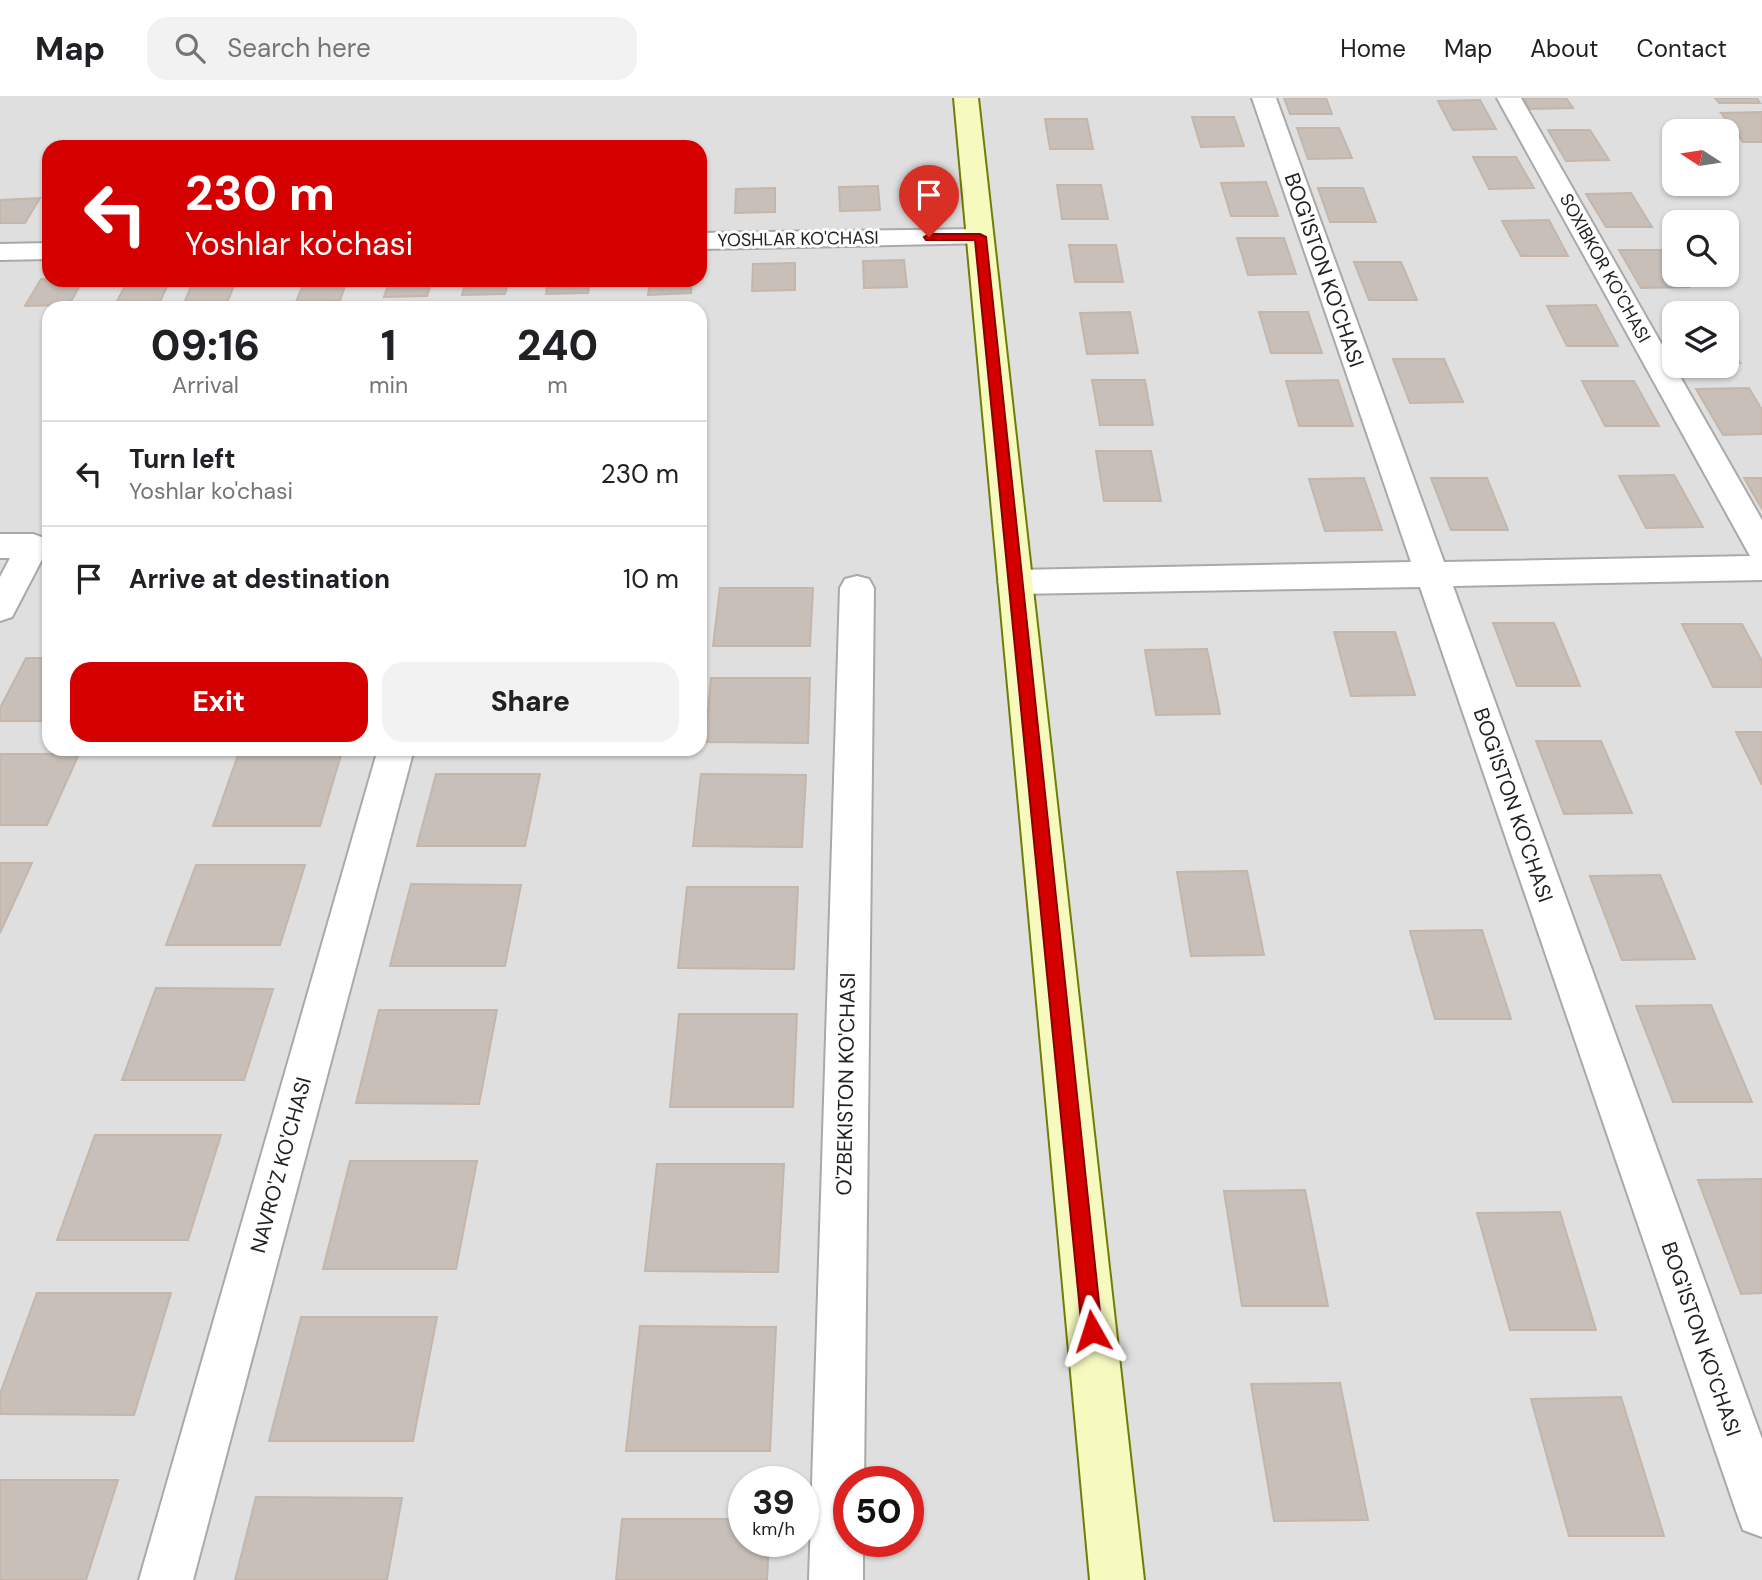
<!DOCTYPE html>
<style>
body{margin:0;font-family:"DM Sans",sans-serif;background:#f2f2f2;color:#202124;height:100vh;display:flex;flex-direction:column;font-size:26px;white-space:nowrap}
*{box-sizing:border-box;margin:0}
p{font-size:23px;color:#757577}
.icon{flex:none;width:38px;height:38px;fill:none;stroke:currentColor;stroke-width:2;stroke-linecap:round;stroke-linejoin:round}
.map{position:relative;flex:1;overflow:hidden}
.sheet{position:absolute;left:42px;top:203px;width:665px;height:455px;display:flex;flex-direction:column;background:#fff;border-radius:21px;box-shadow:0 2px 5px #0004}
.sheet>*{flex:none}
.banner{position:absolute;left:42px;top:42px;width:665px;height:147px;border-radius:21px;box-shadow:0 2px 5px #0004;background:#d40000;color:#fff;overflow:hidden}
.needle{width:46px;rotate:282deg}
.tools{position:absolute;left:1662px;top:21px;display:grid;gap:14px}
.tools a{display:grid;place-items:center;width:77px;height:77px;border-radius:14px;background:#fff;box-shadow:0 2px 5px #0004;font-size:35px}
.speed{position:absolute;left:728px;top:1368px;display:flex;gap:14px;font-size:35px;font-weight:700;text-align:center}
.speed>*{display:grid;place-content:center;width:91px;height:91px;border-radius:50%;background:#fff;box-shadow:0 2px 5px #0004;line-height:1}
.speed small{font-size:18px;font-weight:400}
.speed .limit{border:10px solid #d22;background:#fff;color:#111}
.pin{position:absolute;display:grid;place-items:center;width:60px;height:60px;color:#fff;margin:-72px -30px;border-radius:50% 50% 50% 0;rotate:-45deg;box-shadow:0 0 7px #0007}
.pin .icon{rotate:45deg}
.me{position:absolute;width:77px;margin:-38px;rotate:354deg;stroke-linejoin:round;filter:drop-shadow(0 0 5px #0008)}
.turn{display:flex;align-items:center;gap:24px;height:147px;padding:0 28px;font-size:32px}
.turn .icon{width:91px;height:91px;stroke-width:2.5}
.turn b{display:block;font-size:49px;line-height:60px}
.eta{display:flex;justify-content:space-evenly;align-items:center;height:119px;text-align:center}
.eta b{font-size:42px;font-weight:800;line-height:49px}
.cta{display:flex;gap:14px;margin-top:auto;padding:14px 28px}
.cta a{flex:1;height:80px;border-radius:21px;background:#d40000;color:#fff;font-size:28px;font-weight:800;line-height:80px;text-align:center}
.cta a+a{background:#f2f2f2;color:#202124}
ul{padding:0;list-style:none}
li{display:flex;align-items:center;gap:21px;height:105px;padding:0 28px;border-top:2px solid #e0e0e0}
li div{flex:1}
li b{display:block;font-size:26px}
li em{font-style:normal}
header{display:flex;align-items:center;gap:42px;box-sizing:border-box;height:98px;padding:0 35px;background:#fff;border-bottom:2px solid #e0e0e0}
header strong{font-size:33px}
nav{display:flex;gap:38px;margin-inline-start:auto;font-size:24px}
.search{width:490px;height:63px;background:#f2f2f2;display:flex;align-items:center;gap:18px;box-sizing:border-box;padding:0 24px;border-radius:21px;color:#757577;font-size:26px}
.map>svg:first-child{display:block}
.residential{fill:#e0dfdf;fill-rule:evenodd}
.building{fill:#c7bfb8;stroke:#c4b6ab;stroke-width:2}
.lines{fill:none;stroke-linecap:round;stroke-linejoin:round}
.minor-casing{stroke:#a9a9a9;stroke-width:4}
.secondary-casing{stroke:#707d05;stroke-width:4}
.minor{fill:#fff;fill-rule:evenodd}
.secondary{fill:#f7fabf;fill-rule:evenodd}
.route{fill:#d40000;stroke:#8a0000;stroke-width:2}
.labels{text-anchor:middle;stroke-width:6;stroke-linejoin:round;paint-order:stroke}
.far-street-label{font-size:18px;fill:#222;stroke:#fff}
.street-label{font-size:21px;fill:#222;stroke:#fff}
</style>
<header>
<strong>Map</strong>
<div class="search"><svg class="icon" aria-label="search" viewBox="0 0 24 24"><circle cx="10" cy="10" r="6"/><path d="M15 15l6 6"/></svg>Search here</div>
<nav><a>Home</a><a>Map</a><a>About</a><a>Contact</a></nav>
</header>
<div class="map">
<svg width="1762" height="1482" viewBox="0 0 1762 1482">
<rect width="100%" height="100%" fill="#f2efe9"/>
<path class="residential" d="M 0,0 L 1762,0 L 1762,1482 L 0,1482 ZM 1675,33 L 1727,33 L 1727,86 L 1675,86 ZM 49,49 L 700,49 L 700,182 L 49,182 ZM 1675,124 L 1727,124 L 1727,177 L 1675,177 ZM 49,210 L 700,210 L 700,651 L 49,651 ZM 1675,215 L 1727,215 L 1727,268 L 1675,268 ZM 744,1384 L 803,1384 L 803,1444 L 744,1444 ZM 849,1384 L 908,1384 L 908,1444 L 849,1444 Z"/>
<path class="building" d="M 1284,0 L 1326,0 L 1332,16 L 1290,16 Z
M 1524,0 L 1566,0 L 1573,10 L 1530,11 Z
M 1715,0 L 1757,0 L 1760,5 L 1719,5 Z
M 1480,2 L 1496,31 L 1453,32 L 1438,3 Z
M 1762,14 L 1762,44 L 1743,44 L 1721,15 Z
M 1192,19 L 1234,19 L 1244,48 L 1201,49 Z
M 1045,21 L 1087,21 L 1093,51 L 1050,51 Z
M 1297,30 L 1339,30 L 1352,60 L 1308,61 Z
M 1548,32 L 1590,32 L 1609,62 L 1566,63 Z
M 1473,59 L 1516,59 L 1534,90 L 1489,91 Z
M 1266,84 L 1278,118 L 1231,118 L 1221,85 Z
M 1057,87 L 1101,87 L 1108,121 L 1062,121 Z
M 878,88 L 880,112 L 840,113 L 839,89 Z
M 775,90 L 775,114 L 735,115 L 736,91 Z
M 1318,90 L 1363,90 L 1376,124 L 1330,124 Z
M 1631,95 L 1652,129 L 1606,129 L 1586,96 Z
M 40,100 L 25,125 L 0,125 L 0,102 Z
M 1549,122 L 1568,158 L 1521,158 L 1502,123 Z
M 1237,140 L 1284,140 L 1296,176 L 1248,177 Z
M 1069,147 L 1116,147 L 1123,184 L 1075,184 Z
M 1619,152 L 1666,152 L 1675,166 L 1675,177 L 1681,177 L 1689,189 L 1641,190 Z
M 904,162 L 907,189 L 864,190 L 863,163 Z
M 1354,164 L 1401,164 L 1417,202 L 1369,202 Z
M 795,165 L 795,192 L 752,193 L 753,166 Z
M 41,181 L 49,182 L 83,182 L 69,207 L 25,208 Z
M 128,182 L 170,182 L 158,208 L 114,209 Z
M 305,182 L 347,182 L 340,203 L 296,204 Z
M 390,182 L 432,182 L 427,198 L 384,199 Z
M 466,182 L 509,182 L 505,196 L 462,197 Z
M 548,182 L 590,182 L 588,195 L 546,196 Z
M 650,182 L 692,182 L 691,195 L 648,197 Z
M 235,185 L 225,210 L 182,210 L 192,186 Z
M 1596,207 L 1618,248 L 1567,248 L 1547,208 Z
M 1130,214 L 1138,255 L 1087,256 L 1080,215 Z
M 1259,214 L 1308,214 L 1322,255 L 1271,255 Z
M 1727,244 L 1740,265 L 1727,265 Z
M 1393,261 L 1444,261 L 1463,304 L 1410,305 Z
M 1092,282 L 1145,282 L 1153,327 L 1100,327 Z
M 1338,282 L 1353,328 L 1299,328 L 1286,283 Z
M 1582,283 L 1634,283 L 1659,328 L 1605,328 Z
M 1749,290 L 1762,312 L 1762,336 L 1723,337 L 1696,291 Z
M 1096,353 L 1151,353 L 1161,403 L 1104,403 Z
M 1674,377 L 1703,429 L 1646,430 L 1619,378 Z
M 1364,380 L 1382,432 L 1325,433 L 1309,381 Z
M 1431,380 L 1487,380 L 1508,432 L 1451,432 Z
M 1744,380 L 1762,380 L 1762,411 Z
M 720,490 L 813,490 L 810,548 L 713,548 Z
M 1493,525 L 1554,525 L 1580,588 L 1517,588 Z
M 1682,526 L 1742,526 L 1762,563 L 1762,589 L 1713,589 Z
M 1334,534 L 1395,534 L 1415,597 L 1351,598 Z
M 1207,551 L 1220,616 L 1156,617 L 1145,552 Z
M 26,560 L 49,560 L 49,623 L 0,623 L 0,610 Z
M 711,580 L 810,580 L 808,645 L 705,644 Z
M 1736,634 L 1762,634 L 1762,687 Z
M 1536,643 L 1601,643 L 1632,715 L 1564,716 Z
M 0,656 L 79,656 L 47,727 L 0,727 Z
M 238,657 L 341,657 L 320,728 L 213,728 Z
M 436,676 L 540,676 L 525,748 L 417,748 Z
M 701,676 L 806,677 L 802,749 L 693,748 Z
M 0,765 L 32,765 L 0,835 Z
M 196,767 L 305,767 L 280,847 L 166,847 Z
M 1247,773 L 1264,857 L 1191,858 L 1177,774 Z
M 1660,777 L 1695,861 L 1622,862 L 1590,778 Z
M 411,786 L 521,787 L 505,868 L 390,868 Z
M 687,789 L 798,789 L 794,871 L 678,870 Z
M 1482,832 L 1511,921 L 1435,921 L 1410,833 Z
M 156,890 L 273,891 L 244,982 L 122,982 Z
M 1711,907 L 1752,1004 L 1673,1004 L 1636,908 Z
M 379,912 L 497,912 L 479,1006 L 356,1005 Z
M 679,916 L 797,916 L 793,1009 L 670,1009 Z
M 95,1037 L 221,1037 L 188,1142 L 57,1142 Z
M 350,1063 L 477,1063 L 456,1171 L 323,1171 Z
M 657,1066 L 784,1066 L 778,1174 L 645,1173 Z
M 1762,1081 L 1762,1195 L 1741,1196 L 1698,1082 Z
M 1305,1092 L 1328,1208 L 1242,1208 L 1224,1093 Z
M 1560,1114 L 1596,1232 L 1510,1232 L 1477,1115 Z
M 37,1195 L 171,1195 L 134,1317 L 0,1316 L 0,1296 Z
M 301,1219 L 437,1219 L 413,1343 L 269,1343 Z
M 640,1228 L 776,1229 L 770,1353 L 626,1353 Z
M 1340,1285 L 1368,1422 L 1274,1423 L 1251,1286 Z
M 1621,1299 L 1664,1438 L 1569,1438 L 1531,1301 Z
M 0,1382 L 118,1382 L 86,1482 L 0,1482 Z
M 256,1399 L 402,1400 L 387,1482 L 235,1482 Z
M 622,1421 L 744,1421 L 744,1444 L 769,1444 L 767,1482 L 616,1482 Z"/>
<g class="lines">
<defs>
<path id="minor" d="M 1252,0 L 1276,0 L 1444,464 L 1750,458 L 1497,0 L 1521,0 L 1762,422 L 1762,482 L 1453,488 L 1762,1341 L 1762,1439 L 1743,1432 L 1736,1413 L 1420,489 L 1015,496 L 1003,493 L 998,484 L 1003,475 L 1015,472 L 1411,464 Z
M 980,131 L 989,133 L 993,139 L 989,145 L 700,151 L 700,135 Z
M 49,145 L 49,161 L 0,162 L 0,146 Z
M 0,436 L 33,436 L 44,440 L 49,448 L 12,519 L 0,523 L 0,479 L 10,460 L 0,460 Z
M 857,478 L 869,481 L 874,490 L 864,1384 L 849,1384 L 849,1444 L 863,1444 L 863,1482 L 809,1482 L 840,490 L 845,481 Z
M 378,651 L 414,651 L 193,1482 L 139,1482 Z"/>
<path id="secondary" d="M 954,0 L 978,0 L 1144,1482 L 1090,1482 Z"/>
</defs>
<use href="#minor" class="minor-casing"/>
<use href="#secondary" class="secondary-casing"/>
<use href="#minor" class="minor"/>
<use href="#secondary" class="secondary"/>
</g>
<path class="route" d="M 929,136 L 980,136 L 986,139 L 1102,1233 L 1099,1240 L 1092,1243 L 1085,1240 L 1082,1233 L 975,142 L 926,142 L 924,139 Z"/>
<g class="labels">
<g class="far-street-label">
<text transform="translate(798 141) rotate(-1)" y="6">YOSHLAR KO'CHASI</text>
<text transform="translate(1605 170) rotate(61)" y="6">SOXIBKOR KO'CHASI</text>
</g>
<g class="street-label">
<text transform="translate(1324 172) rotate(71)" y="7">BOG'ISTON KO'CHASI</text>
<text transform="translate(1513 707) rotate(71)" y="7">BOG'ISTON KO'CHASI</text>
<text transform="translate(846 986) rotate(-89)" y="7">O'ZBEKISTON KO'CHASI</text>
<text transform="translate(281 1067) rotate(-75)" y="7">NAVRO'Z KO'CHASI</text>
<text transform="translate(1701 1241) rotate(71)" y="7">BOG'ISTON KO'CHASI</text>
</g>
</g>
</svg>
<div class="tools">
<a><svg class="needle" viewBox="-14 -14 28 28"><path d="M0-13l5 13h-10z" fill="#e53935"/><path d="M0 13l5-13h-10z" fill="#757577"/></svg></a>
<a><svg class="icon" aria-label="search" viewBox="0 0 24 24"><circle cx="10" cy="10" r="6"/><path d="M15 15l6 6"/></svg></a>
<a><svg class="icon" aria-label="layers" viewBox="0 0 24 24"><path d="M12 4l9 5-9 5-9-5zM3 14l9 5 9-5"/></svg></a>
</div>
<div class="speed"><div>39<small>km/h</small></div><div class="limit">50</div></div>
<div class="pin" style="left:929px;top:139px;background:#d93025"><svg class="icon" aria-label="arrive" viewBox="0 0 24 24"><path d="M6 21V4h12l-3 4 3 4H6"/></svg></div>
<svg class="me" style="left:1092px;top:1233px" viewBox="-20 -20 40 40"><path d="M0-17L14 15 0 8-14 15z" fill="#d40000" stroke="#fff" stroke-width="4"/></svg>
<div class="banner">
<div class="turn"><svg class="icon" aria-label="left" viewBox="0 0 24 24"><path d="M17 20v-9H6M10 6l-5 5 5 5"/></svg><div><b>230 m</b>Yoshlar ko'chasi</div></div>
</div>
<section class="sheet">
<div class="eta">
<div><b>09:16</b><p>Arrival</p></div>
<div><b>1</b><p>min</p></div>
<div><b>240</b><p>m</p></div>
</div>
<ul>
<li><svg class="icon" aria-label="left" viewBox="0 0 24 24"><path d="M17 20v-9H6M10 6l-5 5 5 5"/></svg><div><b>Turn left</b><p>Yoshlar ko'chasi</p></div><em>230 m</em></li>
<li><svg class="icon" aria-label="arrive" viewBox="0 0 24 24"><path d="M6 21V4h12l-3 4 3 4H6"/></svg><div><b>Arrive at destination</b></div><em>10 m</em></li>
</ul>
<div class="cta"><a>Exit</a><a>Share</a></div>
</section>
</div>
